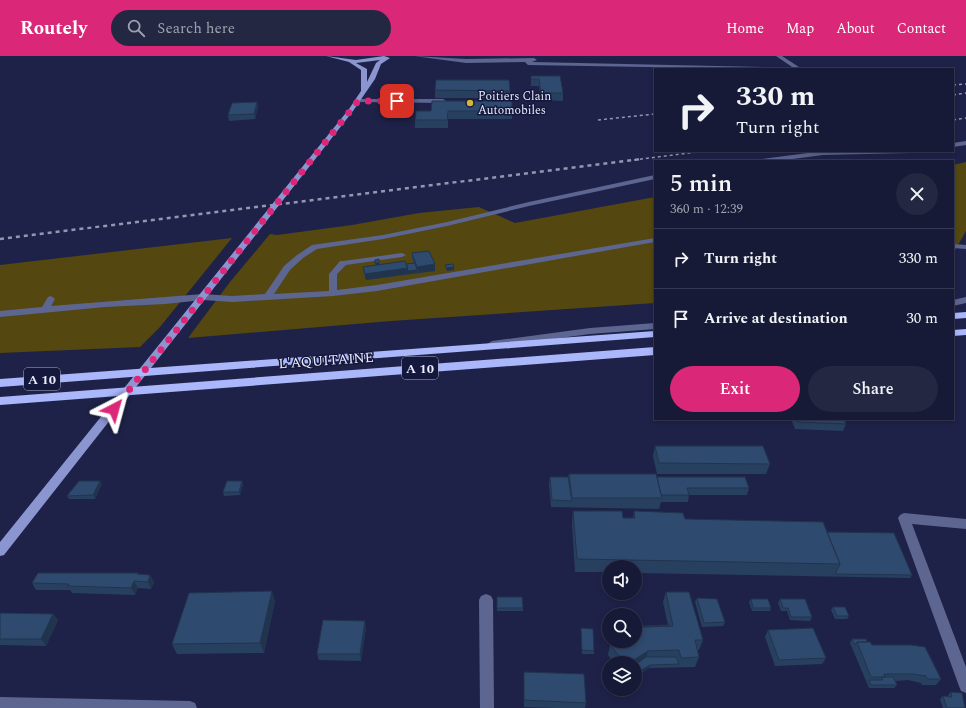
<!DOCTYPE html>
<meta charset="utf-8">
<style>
body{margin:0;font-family:Spectral,serif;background:#232742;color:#f1f3f6;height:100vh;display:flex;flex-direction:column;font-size:15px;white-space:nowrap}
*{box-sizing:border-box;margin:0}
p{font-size:13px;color:#9ea1ad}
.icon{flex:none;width:22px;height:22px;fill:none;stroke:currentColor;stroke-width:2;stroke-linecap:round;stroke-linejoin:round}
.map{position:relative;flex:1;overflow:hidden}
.side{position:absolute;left:654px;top:104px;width:300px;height:260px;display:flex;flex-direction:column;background:#161a36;border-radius:0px;box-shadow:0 2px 6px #0003,0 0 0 1px #353851}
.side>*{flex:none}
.hud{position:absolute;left:654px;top:12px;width:300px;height:84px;border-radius:0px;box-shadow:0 2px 6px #0003,0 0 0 1px #353851;background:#161a36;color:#f1f3f6;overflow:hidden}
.controls{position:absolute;left:602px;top:504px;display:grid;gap:8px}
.controls a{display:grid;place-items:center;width:40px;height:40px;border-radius:50%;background:#161a36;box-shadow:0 2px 6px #0003,0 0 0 1px #353851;font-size:20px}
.pin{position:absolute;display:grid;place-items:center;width:34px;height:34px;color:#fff;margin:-17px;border-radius:8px;box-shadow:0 2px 6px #0006}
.me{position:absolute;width:44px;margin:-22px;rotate:39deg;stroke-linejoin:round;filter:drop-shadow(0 0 3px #0008)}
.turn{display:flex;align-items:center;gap:14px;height:84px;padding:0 16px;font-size:18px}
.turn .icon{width:52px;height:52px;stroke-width:2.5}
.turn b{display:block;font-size:28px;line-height:34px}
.round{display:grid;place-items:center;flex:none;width:42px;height:42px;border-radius:21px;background:#232742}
.headline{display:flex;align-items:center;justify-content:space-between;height:68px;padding:0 16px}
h1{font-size:24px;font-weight:600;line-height:30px}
.action{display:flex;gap:8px;margin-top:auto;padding:8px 16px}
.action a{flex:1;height:46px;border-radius:24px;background:#db2777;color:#fff;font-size:16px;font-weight:600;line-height:46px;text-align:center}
.action a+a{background:#232742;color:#f1f3f6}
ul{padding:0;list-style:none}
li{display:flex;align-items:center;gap:12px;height:60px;padding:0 16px;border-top:1px solid #353851}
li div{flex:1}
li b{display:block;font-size:15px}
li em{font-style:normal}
header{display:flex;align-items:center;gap:24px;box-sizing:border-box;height:56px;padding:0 20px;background:#db2777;color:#fff}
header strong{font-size:19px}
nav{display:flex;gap:22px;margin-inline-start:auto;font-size:14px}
.search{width:280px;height:36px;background:#232742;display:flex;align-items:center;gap:10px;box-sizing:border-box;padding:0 14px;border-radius:22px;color:#9ea1ad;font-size:15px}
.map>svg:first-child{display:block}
.green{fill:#544710}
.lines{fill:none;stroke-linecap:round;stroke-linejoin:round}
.minor{fill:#5d6591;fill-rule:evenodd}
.major{fill:#8b96d1;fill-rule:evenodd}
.highway{fill:#aab7fb;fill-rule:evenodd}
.rail-far1{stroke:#9497b1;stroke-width:1.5;stroke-dasharray:3 3;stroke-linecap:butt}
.rail{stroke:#9497b1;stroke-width:2.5;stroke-dasharray:4 4;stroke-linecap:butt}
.wall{fill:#28405f}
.shaded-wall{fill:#21344e}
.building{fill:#2f4a6f;stroke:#21344e}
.route{stroke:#db2777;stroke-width:7;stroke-dasharray:0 12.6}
.poi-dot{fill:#d4b635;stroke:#15183d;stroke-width:1.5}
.labels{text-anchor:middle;stroke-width:3;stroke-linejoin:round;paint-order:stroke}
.far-poi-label{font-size:12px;fill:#e9ecfc;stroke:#15183d;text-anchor:start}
.shield{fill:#15183d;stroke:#a9acc3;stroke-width:1}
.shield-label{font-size:13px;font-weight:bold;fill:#e9ecfc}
.street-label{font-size:14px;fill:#e9ecfc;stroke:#15183d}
</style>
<header>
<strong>Routely</strong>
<div class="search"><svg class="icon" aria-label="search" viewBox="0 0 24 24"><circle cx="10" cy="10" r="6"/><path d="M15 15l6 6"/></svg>Search here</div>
<nav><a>Home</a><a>Map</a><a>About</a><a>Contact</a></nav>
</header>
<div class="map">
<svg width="966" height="652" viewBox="0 0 966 652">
<rect width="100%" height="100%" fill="#1e2248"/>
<path class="green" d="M 966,106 L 966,175 L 953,198 L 953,109 Z
M 655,141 L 655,247 L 391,265 L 188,282 L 230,226 L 270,178 L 277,179 L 352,169 L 419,157 L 479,151 L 515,167 Z
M 232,182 L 160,271 L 140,291 L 0,297 L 0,209 Z"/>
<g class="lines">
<path class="minor" d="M 414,0 L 466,3 L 534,2 L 537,4 L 532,6 L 767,11 L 770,13 L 528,9 L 525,6 L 466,7 Z
M 776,0 L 782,0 L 802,13 L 795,13 Z
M 358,43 L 443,43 L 446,45 L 443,47 L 356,46 L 355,45 Z
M 966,85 L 966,89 L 953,91 L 953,87 Z
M 823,95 L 913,95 L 910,97 L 823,99 L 777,105 L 759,105 L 762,103 Z
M 655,119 L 655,123 L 529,150 L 447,170 L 383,183 L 317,193 L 303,202 L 290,214 L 274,238 L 329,235 L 329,218 L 340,205 L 343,205 L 402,197 L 406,199 L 402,201 L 346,209 L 337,218 L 337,234 L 377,229 L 655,182 L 655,186 L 377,235 L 333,240 L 232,246 L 203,244 L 165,248 L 105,251 L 0,261 L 0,255 L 42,251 L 48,241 L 51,240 L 55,243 L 51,250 L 203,238 L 232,240 L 265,238 L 284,210 L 297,199 L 312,189 L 383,179 L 447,166 L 529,146 Z
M 953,188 L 966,189 L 966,193 L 953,192 Z
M 966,241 L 966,247 L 953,250 L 953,244 Z
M 655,267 L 655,273 L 590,278 L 492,291 L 487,288 L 492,285 L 590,272 Z
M 904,457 L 966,463 L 966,473 L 912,468 L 966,611 L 966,637 L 961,635 L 959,630 L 898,462 L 900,459 Z
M 486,538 L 491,540 L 493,544 L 494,652 L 480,652 L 479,544 L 481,540 Z
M 0,641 L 190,645 L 195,647 L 197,652 L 0,652 Z"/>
<path class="major" d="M 326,0 L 356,4 L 384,0 L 390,2 L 381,8 L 375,23 L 353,55 L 4,499 L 0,500 L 0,486 L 349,53 L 361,35 L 361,14 L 349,6 ZM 380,4 L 376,7 L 367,26 L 367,13 L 356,7 Z"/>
<path class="highway" d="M 966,256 L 966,262 L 953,263 L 953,257 Z
M 966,273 L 966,279 L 953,280 L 953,274 Z
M 655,275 L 655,281 L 0,331 L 0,323 Z
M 655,291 L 655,299 L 0,349 L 0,341 Z"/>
<path class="rail-far1" d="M 953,29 L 966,28
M 953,39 L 966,37
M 598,64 L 655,58
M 953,64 L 966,62
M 634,104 L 705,95"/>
<path class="rail" d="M 0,183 L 642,103"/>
</g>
<path class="wall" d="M 531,20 L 560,20 L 563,37 L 563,45 L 541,44 L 539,30 L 531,30 Z
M 435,34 L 510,35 L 510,42 L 435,42 Z
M 257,46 L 258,51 L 255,63 L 229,65 L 228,59 Z
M 431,55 L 512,55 L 512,63 L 448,63 L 448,72 L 415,72 L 415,64 Z
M 412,197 L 435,215 L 366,224 L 364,218 L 363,211 L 375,210 L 375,204 L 380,209 L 406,208 L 414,207 L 412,203 Z
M 791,363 L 844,363 L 846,368 L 843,375 L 795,373 Z
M 655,390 L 770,408 L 766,418 L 657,418 L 653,400 Z
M 569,418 L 657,421 L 749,432 L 747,439 L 689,439 L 688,446 L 661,446 L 659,453 L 551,451 L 549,428 L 550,421 L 568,421 Z
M 100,425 L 102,428 L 95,443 L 69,443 L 67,440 Z
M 242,425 L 243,428 L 240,439 L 224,440 L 223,436 Z
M 573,455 L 623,462 L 633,462 L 634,455 L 685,463 L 827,476 L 912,519 L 910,522 L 635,517 L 635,511 L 609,511 L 609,516 L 575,516 L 572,468 Z
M 138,517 L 139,518 L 150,519 L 154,526 L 151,533 L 138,532 L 135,539 L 72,537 L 70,534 L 36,534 L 32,527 Z
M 666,536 L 703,584 L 699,594 L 697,594 L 699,601 L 695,611 L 649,612 L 635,621 L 635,607 L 614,607 L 608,599 L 610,589 L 643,570 L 668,569 L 663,546 Z
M 697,542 L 725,566 L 723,570 L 702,571 L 695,546 Z
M 751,543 L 771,552 L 770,555 L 752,555 L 749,546 Z
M 780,543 L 812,561 L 810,565 L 790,564 L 787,555 L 781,555 L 778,547 Z
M 497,544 L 523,552 L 523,555 L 497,555 Z
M 275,545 L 264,597 L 177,598 L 172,588 Z
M 833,551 L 849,560 L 847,563 L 835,563 L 831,554 Z
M 0,557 L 53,558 L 58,564 L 46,590 L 0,589 Z
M 366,571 L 361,605 L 319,604 L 317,598 Z
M 581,572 L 594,595 L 594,598 L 582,598 L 581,576 Z
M 768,574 L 826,602 L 822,608 L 775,610 L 765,581 Z
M 852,583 L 867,586 L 872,589 L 941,623 L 936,629 L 922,629 L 921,627 L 908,624 L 895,625 L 897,629 L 894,632 L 869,632 L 850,587 Z
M 524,616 L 586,647 L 585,652 L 555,652 L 524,651 Z
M 951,636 L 965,652 L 943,652 L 940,643 L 943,640 L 949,641 L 948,639 Z"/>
<path class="shaded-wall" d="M 257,46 L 258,51 L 255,63 L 254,58 Z
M 375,207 L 379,207 L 380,210 L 376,210 Z
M 435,208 L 435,215 L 418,217 L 417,211 Z
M 454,211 L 454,214 L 447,215 L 446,212 Z
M 408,212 L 417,214 L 417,217 L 366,224 L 365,218 Z
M 100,425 L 102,428 L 95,443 L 93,439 Z
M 242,425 L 243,428 L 240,439 L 239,436 Z
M 150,519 L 154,526 L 151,533 L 148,526 Z
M 134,525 L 138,532 L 135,539 L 131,532 Z
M 272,535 L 275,545 L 264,597 L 260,587 Z
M 53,558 L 58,564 L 46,590 L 41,583 Z
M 365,565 L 366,571 L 361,605 L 360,598 Z
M 648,595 L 645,605 L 635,611 L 635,607 L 629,607 Z
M 650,609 L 649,612 L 635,621 L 635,618 Z"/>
<path class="building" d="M 531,20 L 560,20 L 563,37 L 541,37 L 539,23 L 531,23 Z
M 436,24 L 509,24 L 510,35 L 435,34 Z
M 432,45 L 512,45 L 512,55 L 448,55 L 447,64 L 415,64 L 416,55 L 431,55 Z
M 257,46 L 254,58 L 228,59 L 232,47 Z
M 429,195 L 435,208 L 417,211 L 412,197 Z
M 379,203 L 379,207 L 375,207 L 375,204 Z
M 405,205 L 408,212 L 365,218 L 363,211 Z
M 415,207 L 417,214 L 408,215 L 406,208 Z
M 453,208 L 454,211 L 446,212 L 445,209 Z
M 797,363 L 844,363 L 846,368 L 798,366 Z
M 655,390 L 763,390 L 770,408 L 659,407 Z
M 569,418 L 656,418 L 662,442 L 572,442 Z
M 550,421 L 568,421 L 572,445 L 552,444 Z
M 657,421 L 745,421 L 749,432 L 687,432 L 689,439 L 661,439 Z
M 79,425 L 100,425 L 93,439 L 67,440 Z
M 227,425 L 242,425 L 239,436 L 223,436 Z
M 573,455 L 622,455 L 623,462 L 635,462 L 634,455 L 683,457 L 685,463 L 823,466 L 840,508 L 577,503 Z
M 827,476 L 894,477 L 912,519 L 835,518 L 840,508 Z
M 38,517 L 138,517 L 137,518 L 150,519 L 148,526 L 134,525 L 131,532 L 68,530 L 69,528 L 32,527 Z
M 272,535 L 260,587 L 172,588 L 189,537 Z
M 666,536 L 689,536 L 703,584 L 695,584 L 699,601 L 681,602 L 679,594 L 648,595 L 629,607 L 625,607 L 610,589 L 616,585 L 635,585 L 635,573 L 642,568 L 643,571 L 673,570 Z
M 497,541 L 522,541 L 523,552 L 497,552 Z
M 697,542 L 717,543 L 725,566 L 704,567 Z
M 751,543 L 768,543 L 771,552 L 753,552 Z
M 780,543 L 805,543 L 812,561 L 791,561 L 788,552 L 783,552 Z
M 833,551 L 845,551 L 849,560 L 837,560 Z
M 0,557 L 53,558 L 41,583 L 0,583 Z
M 323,564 L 365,565 L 360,598 L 317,598 Z
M 669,569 L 670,570 L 643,571 L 643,570 Z
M 581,572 L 593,573 L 594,595 L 582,594 Z
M 813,572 L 826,602 L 779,604 L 768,574 Z
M 852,583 L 866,583 L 867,586 L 857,586 L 855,589 Z
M 857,586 L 870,586 L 872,589 L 911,589 L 925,591 L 941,623 L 927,623 L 926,620 L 913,618 L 884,618 L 885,621 L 871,621 Z
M 646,601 L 676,601 L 679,608 L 650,609 L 635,618 L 635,609 Z
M 524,616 L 584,618 L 586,647 L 524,644 Z
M 881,621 L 893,621 L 897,629 L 871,629 L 869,624 L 883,624 Z
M 951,636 L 962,637 L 965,652 L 947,652 L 943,640 L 952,641 Z"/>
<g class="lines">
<path class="route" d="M 114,353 L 358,45 L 397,45"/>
</g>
<circle class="poi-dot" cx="470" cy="47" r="4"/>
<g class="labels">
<g class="far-poi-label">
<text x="478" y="44">Poitiers Clain<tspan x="478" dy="14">Automobiles</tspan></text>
</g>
<g class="shield">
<rect x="402" y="301" width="36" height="22" rx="3"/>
<rect x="24" y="312" width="36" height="22" rx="3"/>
</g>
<g class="shield-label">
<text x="420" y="317">A 10</text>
<text x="42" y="328">A 10</text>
</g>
<g class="street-label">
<text transform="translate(326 304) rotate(-4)" y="5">L'AQUITAINE</text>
</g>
</g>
</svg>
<div class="controls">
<a><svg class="icon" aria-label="sound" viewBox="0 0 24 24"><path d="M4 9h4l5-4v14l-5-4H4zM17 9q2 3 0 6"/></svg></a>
<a><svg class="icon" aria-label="search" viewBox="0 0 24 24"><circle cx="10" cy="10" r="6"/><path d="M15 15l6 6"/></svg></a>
<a><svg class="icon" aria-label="layers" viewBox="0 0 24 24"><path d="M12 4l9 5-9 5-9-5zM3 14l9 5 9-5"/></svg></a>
</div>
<div class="pin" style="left:397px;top:45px;background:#d93025"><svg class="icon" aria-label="arrive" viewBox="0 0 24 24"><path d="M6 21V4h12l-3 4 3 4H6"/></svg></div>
<svg class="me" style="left:114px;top:353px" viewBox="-20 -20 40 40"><path d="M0-17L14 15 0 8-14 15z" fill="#db2777" stroke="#fff" stroke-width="4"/></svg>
<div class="hud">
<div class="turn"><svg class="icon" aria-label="right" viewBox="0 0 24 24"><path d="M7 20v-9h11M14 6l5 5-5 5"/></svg><div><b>330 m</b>Turn right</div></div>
</div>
<section class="side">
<div class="headline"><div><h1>5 min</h1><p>360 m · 12:39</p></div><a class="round"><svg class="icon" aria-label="close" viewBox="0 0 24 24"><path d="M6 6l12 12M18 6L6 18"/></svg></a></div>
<ul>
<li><svg class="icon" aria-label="right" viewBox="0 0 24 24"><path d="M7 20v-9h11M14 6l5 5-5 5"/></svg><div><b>Turn right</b></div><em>330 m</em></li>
<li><svg class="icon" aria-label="arrive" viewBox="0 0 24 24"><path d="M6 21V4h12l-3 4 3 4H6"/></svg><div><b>Arrive at destination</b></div><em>30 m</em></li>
</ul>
<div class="action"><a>Exit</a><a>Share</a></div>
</section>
</div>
